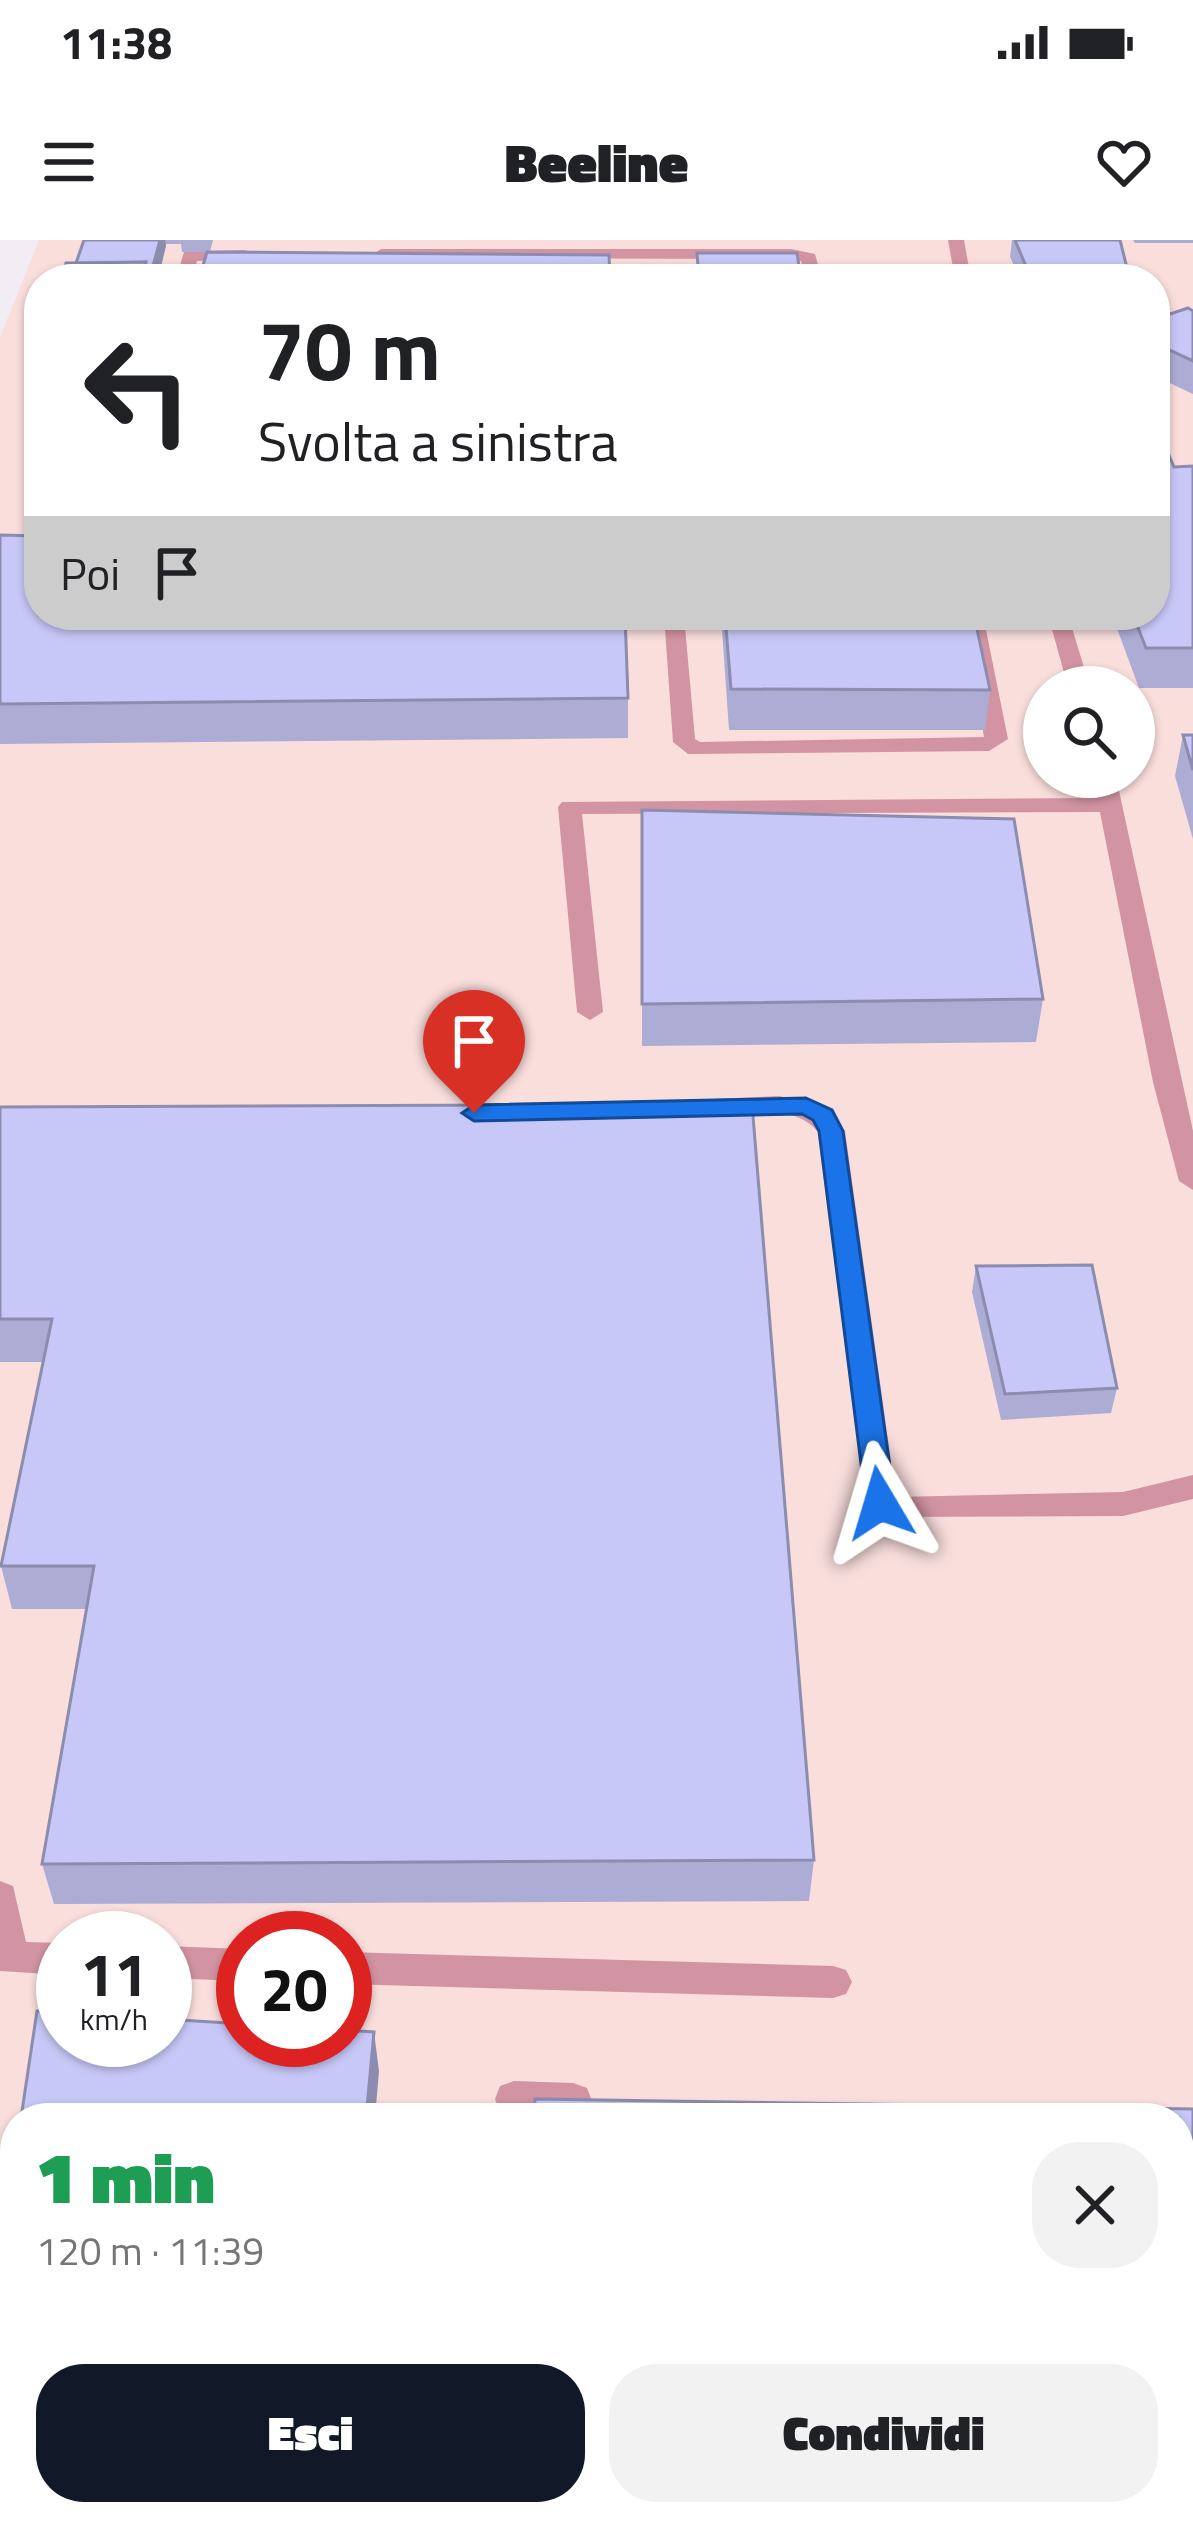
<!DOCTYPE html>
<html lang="it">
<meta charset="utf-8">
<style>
body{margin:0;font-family:"Titillium Web",sans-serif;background:#f2f2f2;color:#202124;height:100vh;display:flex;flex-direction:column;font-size:45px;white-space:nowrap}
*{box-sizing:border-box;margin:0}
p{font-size:39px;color:#757577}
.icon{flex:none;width:66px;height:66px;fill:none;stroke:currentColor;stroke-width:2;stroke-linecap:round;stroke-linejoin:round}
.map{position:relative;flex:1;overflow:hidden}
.drawer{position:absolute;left:0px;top:1863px;width:1194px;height:423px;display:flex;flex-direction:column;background:#fff;border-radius:48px 48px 0 0;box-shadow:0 3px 9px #0004}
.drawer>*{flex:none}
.banner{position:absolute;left:24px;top:24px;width:1146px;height:366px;border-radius:48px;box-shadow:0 3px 9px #0004;background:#fff;color:#202124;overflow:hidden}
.controls{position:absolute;left:1023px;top:426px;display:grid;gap:24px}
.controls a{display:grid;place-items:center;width:132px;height:132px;border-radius:50%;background:#fff;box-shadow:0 3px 9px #0004;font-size:60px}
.speed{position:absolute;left:36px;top:1671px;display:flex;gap:24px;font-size:60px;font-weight:700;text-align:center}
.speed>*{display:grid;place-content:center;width:156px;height:156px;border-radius:50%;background:#fff;box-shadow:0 3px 9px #0004;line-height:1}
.speed small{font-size:30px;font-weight:400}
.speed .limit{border:18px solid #d22;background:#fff;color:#111}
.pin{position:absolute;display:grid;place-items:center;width:102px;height:102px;color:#fff;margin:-123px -51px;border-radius:50% 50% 50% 0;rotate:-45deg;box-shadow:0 0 12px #0007}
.pin .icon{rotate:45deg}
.me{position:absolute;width:132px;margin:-66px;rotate:353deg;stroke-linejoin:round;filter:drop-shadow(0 0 9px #0008)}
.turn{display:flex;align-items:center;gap:42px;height:252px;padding:0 36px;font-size:54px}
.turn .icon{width:156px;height:156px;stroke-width:2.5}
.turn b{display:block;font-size:84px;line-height:102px}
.then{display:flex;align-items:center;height:114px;padding:0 36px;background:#0003;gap:24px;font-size:45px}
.round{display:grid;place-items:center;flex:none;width:126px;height:126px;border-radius:48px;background:#f2f2f2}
.headline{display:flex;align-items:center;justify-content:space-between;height:204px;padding:0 36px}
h1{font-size:72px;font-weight:800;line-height:90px;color:#1e9e55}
.primary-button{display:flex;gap:24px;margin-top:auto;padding:24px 36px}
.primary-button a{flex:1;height:138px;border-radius:48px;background:#111827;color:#fff;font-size:48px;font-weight:800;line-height:138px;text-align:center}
.primary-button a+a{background:#f2f2f2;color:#202124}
.status{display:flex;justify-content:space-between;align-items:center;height:84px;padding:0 60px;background:#fff;direction:ltr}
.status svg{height:33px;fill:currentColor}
header{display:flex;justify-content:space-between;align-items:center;height:156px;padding:0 36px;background:#fff;font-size:54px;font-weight:800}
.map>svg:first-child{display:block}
.industrial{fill:#f9dedc;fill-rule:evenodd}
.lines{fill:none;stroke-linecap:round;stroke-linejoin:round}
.minor{fill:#d294a2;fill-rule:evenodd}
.wall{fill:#acacd5}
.shaded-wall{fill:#8c8cae}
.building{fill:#c8c8f8;stroke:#8c8cae;stroke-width:3}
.route{fill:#1a73e8;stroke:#114b97;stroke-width:3}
</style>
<div class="status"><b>11:38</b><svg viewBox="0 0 49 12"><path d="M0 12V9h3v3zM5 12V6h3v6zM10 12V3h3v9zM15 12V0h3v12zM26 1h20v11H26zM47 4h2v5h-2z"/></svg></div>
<header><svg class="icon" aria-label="menu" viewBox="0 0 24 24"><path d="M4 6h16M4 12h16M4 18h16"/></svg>Beeline<svg class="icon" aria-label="heart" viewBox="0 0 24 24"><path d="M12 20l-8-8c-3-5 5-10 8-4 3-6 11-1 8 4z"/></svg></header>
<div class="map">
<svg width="1193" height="2284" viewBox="0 0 1193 2284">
<rect width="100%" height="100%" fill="#f2edf3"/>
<path class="industrial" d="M 39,0 L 1193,0 L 1193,2284 L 0,2284 L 0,97 ZM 39,39 L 1155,39 L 1155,375 L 39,375 ZM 1044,447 L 1134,447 L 1134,537 L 1044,537 ZM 63,1698 L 165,1698 L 165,1800 L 63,1800 ZM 243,1698 L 345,1698 L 345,1800 L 243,1800 ZM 15,1878 L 1179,1878 L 1179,2271 L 15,2271 Z"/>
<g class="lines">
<path class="minor" d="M 948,0 L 964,0 L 971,39 L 955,39 Z
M 381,9 L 791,9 L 815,14 L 822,39 L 806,39 L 801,21 L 791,19 L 375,18 L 373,14 Z
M 243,10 L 249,11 L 249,19 L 197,21 L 192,39 L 176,39 L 184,12 Z
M 1155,72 L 1193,72 L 1193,82 L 1155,82 Z
M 664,375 L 684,375 L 695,499 L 700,502 L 984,497 L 963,375 L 983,375 L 1008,499 L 989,511 L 688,514 L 673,502 Z
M 1048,375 L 1068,375 L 1090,447 L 1068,447 Z
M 1094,537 L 1116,537 L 1193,891 L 1193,950 L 1179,941 L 1153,842 L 1100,572 L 582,574 L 603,772 L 590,780 L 577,772 L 558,567 L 562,562 L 1098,558 Z
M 779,856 L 819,865 L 845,891 L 896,1257 L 1123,1252 L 1193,1235 L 1193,1259 L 1123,1276 L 874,1277 L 865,1263 L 818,892 C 785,851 726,895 701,868 L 714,859 Z
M 0,1641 L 13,1646 L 26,1702 L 63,1703 L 63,1735 L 0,1731 Z
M 165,1706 L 243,1709 L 243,1741 L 165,1738 Z
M 345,1712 L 833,1726 L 846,1730 L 852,1742 L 846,1754 L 833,1758 L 345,1744 Z
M 514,1841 L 573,1843 L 587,1848 L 592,1861 L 587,1874 C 563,1883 524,1881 500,1872 L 495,1859 L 500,1846 Z"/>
</g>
<path class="wall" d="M 84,0 L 213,0 L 210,12 L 182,12 L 181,4 L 166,4 L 158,39 L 61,39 L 76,23 Z
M 1012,0 L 1120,0 L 1128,32 L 1127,39 L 1020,39 L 1010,17 Z
M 1133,0 L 1193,0 L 1193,3 L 1135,3 Z
M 1193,71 L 1193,154 L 1155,136 L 1155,79 Z
M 1193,226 L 1193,448 L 1139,448 L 1112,375 L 1155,375 L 1174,227 Z
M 0,295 L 628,458 L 628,498 L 0,504 Z
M 721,375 L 974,375 L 990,450 L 985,490 L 729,490 Z
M 1183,495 L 1193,495 L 1193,599 L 1175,536 Z
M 642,570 L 1043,759 L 1036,802 L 642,806 Z
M 0,867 L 814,1620 L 809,1661 L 54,1664 L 42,1624 L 87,1369 L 12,1369 L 1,1326 L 43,1122 L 0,1122 Z
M 976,1026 L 1117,1148 L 1111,1173 L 1001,1180 L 972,1052 Z"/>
<path class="shaded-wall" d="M 160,0 L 165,0 L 166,6 L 158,39 L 155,39 L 153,26 Z
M 374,1792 L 379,1831 L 375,1878 L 366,1878 Z
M 333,2271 L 342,2271 L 341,2284 L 332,2284 Z"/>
<path class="building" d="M 84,0 L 160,0 L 153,26 L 145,26 L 146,22 L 76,23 Z
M 1015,0 L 1120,0 L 1128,32 L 1028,31 Z
M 207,12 L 609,15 L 610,39 L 199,39 Z
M 697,13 L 797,13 L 801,39 L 699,39 Z
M 146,22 L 142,39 L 61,39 L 66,23 Z
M 1188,68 L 1193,71 L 1193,121 L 1155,103 L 1155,79 Z
M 1155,182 L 1174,227 L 1193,226 L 1193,408 L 1146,408 L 1133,375 L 1155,375 Z
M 0,295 L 39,296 L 39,375 L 625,375 L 628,458 L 0,464 Z
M 725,375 L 974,375 L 990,450 L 731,449 Z
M 1183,495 L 1193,495 L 1193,530 Z
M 642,570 L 1014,579 L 1043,759 L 642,764 Z
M 752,864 L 814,1620 L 42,1624 L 94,1326 L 1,1326 L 52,1079 L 0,1079 L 0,867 Z
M 1092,1025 L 1117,1148 L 1005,1154 L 976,1026 Z
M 37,1771 L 63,1773 L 63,1800 L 165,1800 L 165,1779 L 243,1784 L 243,1800 L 345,1800 L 345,1790 L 374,1792 L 366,1878 L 21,1878 Z
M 535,1859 L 1193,1869 L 1193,2284 L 515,2284 L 516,2271 L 1179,2271 L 1179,1878 L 534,1878 Z
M 15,1921 L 15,2271 L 333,2271 L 332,2284 L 0,2284 L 0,2024 Z"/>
<path class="route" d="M 806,858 L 832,870 L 843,891 L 895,1263 L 880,1274 L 866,1263 L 819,891 L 813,880 L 802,874 L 474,881 L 462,873 L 474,865 Z"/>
</svg>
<div class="controls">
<a><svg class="icon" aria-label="search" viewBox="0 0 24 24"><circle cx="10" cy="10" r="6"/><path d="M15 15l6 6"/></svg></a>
</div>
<div class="speed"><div>11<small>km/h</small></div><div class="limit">20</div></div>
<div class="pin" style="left:474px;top:873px;background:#d93025"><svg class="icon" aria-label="arrive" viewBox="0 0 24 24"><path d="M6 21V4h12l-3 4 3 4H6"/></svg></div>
<svg class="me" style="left:880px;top:1263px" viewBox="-20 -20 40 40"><path d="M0-17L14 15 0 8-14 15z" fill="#1a73e8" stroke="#fff" stroke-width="4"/></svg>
<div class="banner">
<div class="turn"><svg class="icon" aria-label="left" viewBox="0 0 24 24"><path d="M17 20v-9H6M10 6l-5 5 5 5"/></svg><div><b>70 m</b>Svolta a sinistra</div></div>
<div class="then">Poi<svg class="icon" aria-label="arrive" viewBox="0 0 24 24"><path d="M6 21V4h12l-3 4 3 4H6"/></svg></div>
</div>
<section class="drawer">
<div class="headline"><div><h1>1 min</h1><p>120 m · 11:39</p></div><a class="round"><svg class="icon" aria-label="close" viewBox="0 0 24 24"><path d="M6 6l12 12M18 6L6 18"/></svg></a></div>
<div class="primary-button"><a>Esci</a><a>Condividi</a></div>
</section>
</div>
